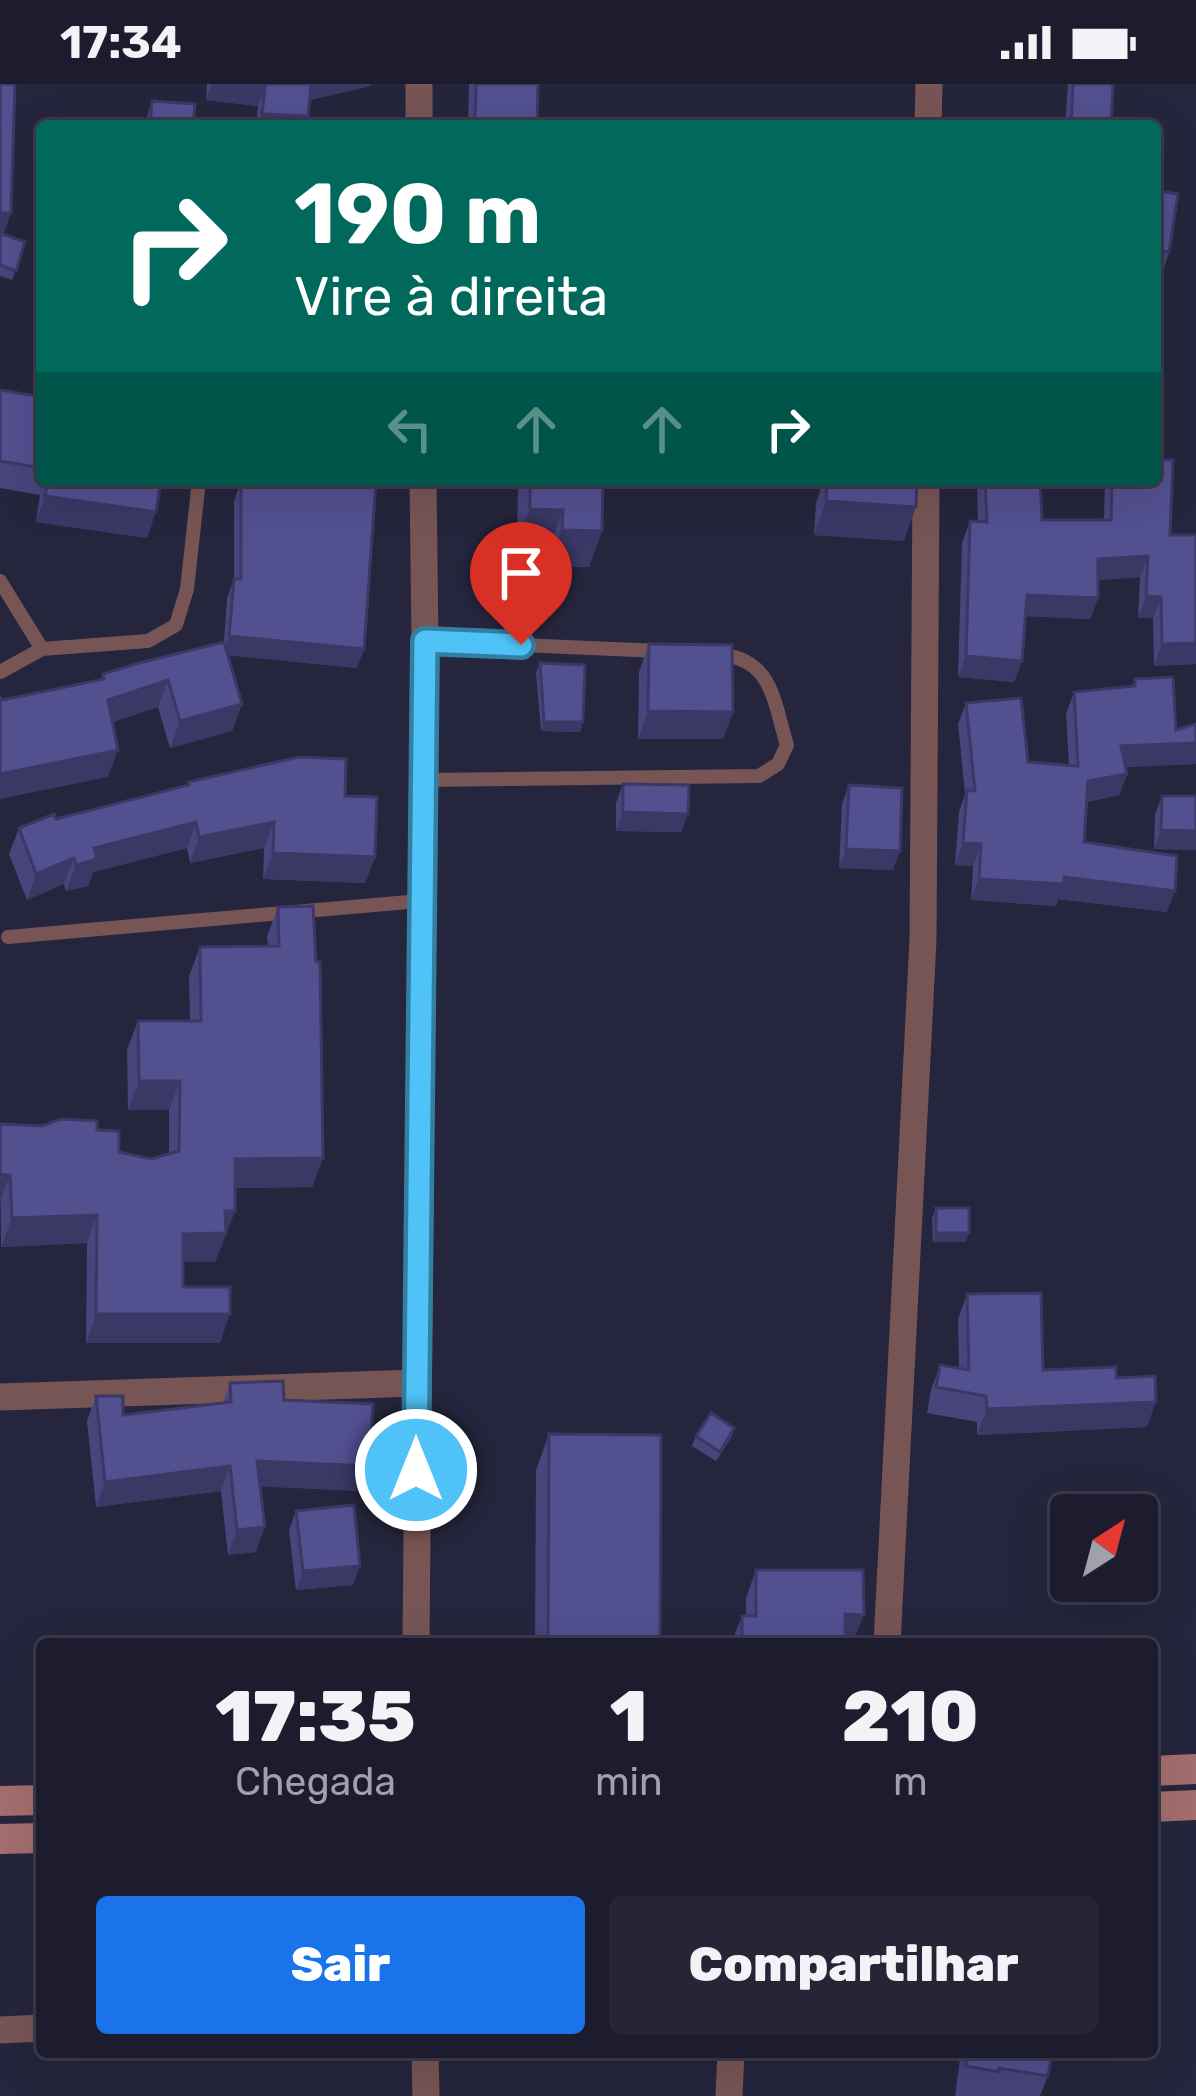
<!DOCTYPE html>
<html lang="pt">
<meta charset="utf-8">
<style>
body{margin:0;font-family:Rubik,sans-serif;background:#252536;color:#f1f3f6;height:100vh;display:flex;flex-direction:column;font-size:45px;white-space:nowrap}
*{box-sizing:border-box;margin:0}
p{font-size:39px;color:#a0a1aa}
.icon{flex:none;width:66px;height:66px;fill:none;stroke:currentColor;stroke-width:2;stroke-linecap:round;stroke-linejoin:round}
.map{position:relative;flex:1;overflow:hidden}
.sheet{position:absolute;left:36px;top:1554px;width:1122px;height:420px;display:flex;flex-direction:column;background:#1c1c2e;border-radius:12px;box-shadow:0 12px 48px #0002,0 0 0 3px #3a3a4a}
.sheet>*{flex:none}
.banner{position:absolute;left:36px;top:36px;width:1125px;height:366px;border-radius:12px;box-shadow:0 12px 48px #0002,0 0 0 3px #3a3a4a;background:#00695c;color:#fff;overflow:hidden}
.needle{width:78px;rotate:36deg}
.fabs{position:absolute;left:1050px;top:1410px;display:grid;gap:24px}
.fabs a{display:grid;place-items:center;width:108px;height:108px;border-radius:12px;background:#1c1c2e;box-shadow:0 12px 48px #0002,0 0 0 3px #3a3a4a;font-size:60px}
.pin{position:absolute;display:grid;place-items:center;width:102px;height:102px;color:#fff;margin:-123px -51px;border-radius:50% 50% 50% 0;rotate:-45deg;box-shadow:0 0 12px #0007}
.pin .icon{rotate:45deg}
.me{position:absolute;width:132px;margin:-66px;rotate:0deg;stroke-linejoin:round;filter:drop-shadow(0 0 9px #0008)}
.turn{display:flex;align-items:center;gap:42px;height:252px;padding:0 60px;font-size:54px}
.turn .icon{width:156px;height:156px;stroke-width:2.5}
.turn b{display:block;font-size:84px;line-height:102px}
.lanes{display:flex;align-items:center;height:114px;padding:0 60px;background:#0003;justify-content:center;gap:60px;direction:ltr}
.lanes .off{opacity:.35}
.eta{display:flex;justify-content:space-evenly;align-items:center;height:204px;text-align:center}
.eta b{font-size:72px;font-weight:800;line-height:84px}
.cta{display:flex;gap:24px;margin-top:auto;padding:24px 60px}
.cta a{flex:1;height:138px;border-radius:12px;background:#1a73e8;color:#fff;font-size:48px;font-weight:800;line-height:138px;text-align:center}
.cta a+a{background:#252536;color:#f1f3f6}
.status{display:flex;justify-content:space-between;align-items:center;height:84px;padding:0 60px;background:#1c1c2e;direction:ltr}
.status svg{height:33px;fill:currentColor}
.map>svg:first-child{display:block}
.lines{fill:none;stroke-linecap:round;stroke-linejoin:round}
.lane{stroke:#785555;stroke-width:14}
.street{stroke:#785555;stroke-width:27}
.secondary{stroke:#a56e6e;stroke-width:30}
.wall{fill:#47457c}
.shaded-wall{fill:#3a3865}
.building{fill:#535090;stroke:#3a3865;stroke-width:3}
.route-casing{stroke:#337fa1;stroke-width:30}
.route{stroke:#4fc3f7;stroke-width:21}
</style>
<div class="status"><b>17:34</b><svg viewBox="0 0 49 12"><path d="M0 12V9h3v3zM5 12V6h3v6zM10 12V3h3v9zM15 12V0h3v12zM26 1h20v11H26zM47 4h2v5h-2z"/></svg></div>
<div class="map">
<svg width="1196" height="2012" viewBox="0 0 1196 2012">
<rect width="100%" height="100%" fill="#25253d"/>
<g class="lines">
<path class="lane" d="M 0,497 L 42,565
M 425,557 L 660,567
M 0,588 L 42,565 L 148,557 L 176,541 L 187,505 L 199,396
M 424,696 L 759,692 L 778,680 L 787,661 C 773,616 773,575 718,570
M 8,853 L 420,817"/>
<path class="street" d="M 419,42 L 419,0
M 928,42 L 929,0
M 0,1313 L 416,1299
M 416,1560 L 425,557 L 423,396
M 887,1560 L 923,856 L 926,396
M 0,1946 L 42,1944
M 425,1968 L 426,2012
M 729,2012 L 731,1968"/>
<path class="secondary" d="M 1152,1687 L 1196,1685
M 0,1717 L 42,1716
M 1152,1723 L 1196,1721
M 0,1755 L 42,1754"/>
</g>
<path class="wall" d="M 0,0 L 3,151 L 25,158 L 12,196 L 0,192 Z
M 207,0 L 371,0 L 370,2 L 310,16 L 308,32 L 305,42 L 256,42 L 258,22 L 206,16 Z
M 469,0 L 538,0 L 537,42 L 468,42 Z
M 1068,0 L 1113,0 L 1111,42 L 1065,42 Z
M 152,17 L 193,42 L 144,42 Z
M 1155,106 L 1169,168 L 1163,187 L 1155,185 Z
M 0,306 L 42,313 L 42,396 L 153,396 L 147,454 L 36,438 L 40,411 L 0,404 Z
M 518,396 L 603,396 L 602,447 L 589,483 L 549,482 L 550,462 L 517,461 Z
M 824,396 L 917,396 L 904,457 L 814,451 L 816,419 Z
M 977,396 L 1040,396 L 1042,436 L 1104,436 L 1105,396 L 1155,396 L 1170,451 L 1196,580 L 1154,582 L 1153,534 L 1138,534 L 1140,493 L 1098,496 L 1098,514 L 1090,535 L 1026,532 L 1022,577 L 1014,598 L 958,593 L 962,459 L 970,437 L 978,437 Z
M 241,398 L 364,565 L 357,584 L 228,571 L 242,620 L 232,647 L 170,664 L 158,623 L 112,638 L 108,693 L 2,616 L 101,596 L 103,590 L 224,558 L 227,514 L 234,495 L 234,417 Z
M 649,560 L 733,628 L 723,655 L 638,655 L 639,588 Z
M 540,579 L 580,648 L 541,647 L 536,589 Z
M 1135,595 L 1176,646 L 1196,640 L 1196,680 L 1126,683 L 1127,690 L 1119,711 L 1087,718 L 1084,758 L 1167,828 L 1058,815 L 1056,822 L 971,816 L 973,782 L 955,781 L 959,728 L 965,710 L 958,640 L 966,619 L 1028,678 L 1069,681 L 1066,630 L 1074,608 L 1132,603 Z
M 188,698 L 345,712 L 375,773 L 365,799 L 263,795 L 264,764 L 190,779 L 187,764 L 93,788 L 88,802 L 66,807 L 64,800 L 27,816 L 9,770 L 19,744 L 187,702 Z
M 623,700 L 688,730 L 681,748 L 616,747 L 616,719 Z
M 849,701 L 893,786 L 839,784 L 842,720 Z
M 1162,712 L 1196,712 L 1196,766 L 1154,765 L 1155,731 Z
M 278,823 L 323,1074 L 312,1103 L 235,1104 L 235,1127 L 215,1178 L 183,1178 L 183,1203 L 220,1259 L 86,1259 L 87,1159 L 1,1163 L 0,1040 L 97,1046 L 119,1068 L 151,1075 L 169,1070 L 169,1026 L 128,1026 L 127,966 L 138,937 L 190,937 L 189,892 L 200,863 L 268,862 L 267,852 Z
M 936,1124 L 969,1149 L 965,1158 L 933,1158 L 932,1134 Z
M 967,1210 L 1043,1286 L 1116,1294 L 1147,1343 L 977,1351 L 977,1338 L 927,1329 L 931,1306 L 940,1281 L 959,1284 L 958,1235 Z
M 230,1299 L 284,1316 L 360,1407 L 260,1402 L 256,1468 L 228,1471 L 221,1407 L 96,1423 L 87,1337 L 96,1312 L 123,1331 L 223,1319 Z
M 734,1344 L 731,1354 L 716,1377 L 692,1362 L 696,1352 Z
M 549,1350 L 660,1560 L 535,1560 L 536,1386 Z
M 296,1427 L 353,1501 L 296,1506 L 289,1446 Z
M 756,1486 L 853,1558 L 845,1558 L 845,1560 L 731,1560 L 742,1532 L 746,1532 L 746,1514 Z
M 961,1968 L 1052,1968 L 1048,1992 L 1040,2012 L 955,2012 Z"/>
<path class="shaded-wall" d="M 212,0 L 238,0 L 265,3 L 258,22 L 206,16 Z
M 311,0 L 371,0 L 370,2 L 305,17 Z
M 262,30 L 308,32 L 305,42 L 258,42 Z
M 0,129 L 11,129 L 1,157 L 0,157 Z
M 45,412 L 156,428 L 147,454 L 36,438 Z
M 826,417 L 916,423 L 904,457 L 814,451 Z
M 530,425 L 563,426 L 550,462 L 517,461 Z
M 562,446 L 602,447 L 589,483 L 549,482 Z
M 1148,472 L 1140,493 L 1090,497 L 1098,475 Z
M 1027,511 L 1098,514 L 1090,535 L 1019,532 Z
M 1146,512 L 1161,513 L 1153,534 L 1138,534 Z
M 229,552 L 364,565 L 357,584 L 223,571 Z
M 1196,559 L 1196,580 L 1154,582 L 1162,560 Z
M 966,572 L 1022,577 L 1014,598 L 958,593 Z
M 168,596 L 158,623 L 98,643 L 108,616 Z
M 242,620 L 232,647 L 170,664 L 180,637 Z
M 648,627 L 733,628 L 723,655 L 638,655 Z
M 544,638 L 583,638 L 580,648 L 541,647 Z
M 1196,659 L 1196,680 L 1113,683 L 1121,662 Z
M 118,666 L 108,693 L 0,715 L 0,690 Z
M 1127,690 L 1119,711 L 1080,719 L 1088,697 Z
M 623,728 L 688,730 L 681,748 L 616,747 Z
M 196,738 L 187,764 L 93,788 L 88,802 L 66,807 L 76,781 L 94,764 Z
M 274,738 L 264,764 L 190,779 L 199,753 Z
M 1161,746 L 1196,747 L 1196,766 L 1154,765 Z
M 963,759 L 981,760 L 973,782 L 955,781 Z
M 846,765 L 900,767 L 893,786 L 839,784 Z
M 273,769 L 375,773 L 365,799 L 263,795 Z
M 74,774 L 64,800 L 27,816 L 36,790 Z
M 1064,793 L 1175,807 L 1167,828 L 1058,815 L 1056,822 L 971,816 L 979,795 Z
M 139,997 L 180,997 L 169,1026 L 128,1026 Z
M 323,1074 L 312,1103 L 224,1104 L 235,1075 Z
M 0,1090 L 10,1091 L 0,1117 Z
M 225,1127 L 235,1127 L 215,1178 L 173,1178 L 183,1150 Z
M 97,1131 L 87,1159 L 1,1163 L 12,1134 Z
M 936,1149 L 969,1149 L 965,1158 L 933,1158 Z
M 96,1230 L 230,1230 L 220,1259 L 86,1259 Z
M 1156,1318 L 1147,1343 L 977,1351 L 987,1325 Z
M 257,1377 L 369,1382 L 360,1407 L 248,1402 Z
M 230,1382 L 221,1407 L 96,1423 L 105,1398 Z
M 265,1443 L 256,1468 L 228,1471 L 237,1446 Z
M 360,1482 L 353,1501 L 296,1506 L 303,1487 Z
M 845,1530 L 864,1531 L 853,1558 L 835,1558 Z
M 1074,1968 L 1116,1968 L 1113,1977 L 1072,1975 Z"/>
<path class="building" d="M 0,0 L 15,0 L 11,129 L 0,129 Z
M 238,0 L 311,0 L 308,32 L 262,30 L 265,3 Z
M 476,0 L 538,0 L 537,42 L 475,42 Z
M 1073,0 L 1113,0 L 1111,42 L 1071,42 Z
M 152,17 L 195,20 L 193,42 L 150,42 Z
M 1155,106 L 1178,110 L 1169,168 L 1155,166 Z
M 0,149 L 25,158 L 16,187 L 0,181 Z
M 0,306 L 42,313 L 42,384 L 0,377 Z
M 1155,376 L 1173,376 L 1170,451 L 1196,451 L 1196,559 L 1162,560 L 1161,513 L 1146,512 L 1148,472 L 1098,475 L 1098,514 L 1027,511 L 1022,577 L 966,572 L 970,437 L 987,438 L 985,396 L 1040,396 L 1042,436 L 1111,436 L 1112,396 L 1155,396 Z
M 48,396 L 161,397 L 156,428 L 45,412 Z
M 530,396 L 603,396 L 602,447 L 562,446 L 563,426 L 530,425 Z
M 827,396 L 917,396 L 916,423 L 826,417 Z
M 241,398 L 376,398 L 364,565 L 229,552 L 234,495 L 241,495 Z
M 224,558 L 242,620 L 180,637 L 168,596 L 108,616 L 118,666 L 0,690 L 0,613 L 2,616 L 104,595 L 103,590 L 135,580 Z
M 649,560 L 732,561 L 733,628 L 648,627 Z
M 540,579 L 585,581 L 583,638 L 544,638 Z
M 1173,593 L 1176,646 L 1196,640 L 1196,659 L 1121,662 L 1127,690 L 1088,697 L 1084,758 L 1177,772 L 1175,807 L 1064,793 L 1064,800 L 979,795 L 981,760 L 963,759 L 967,706 L 975,707 L 966,619 L 1021,614 L 1028,678 L 1078,682 L 1074,608 L 1135,602 L 1135,595 Z
M 299,673 L 346,675 L 345,712 L 377,713 L 375,773 L 273,769 L 274,738 L 199,753 L 196,738 L 94,764 L 97,775 L 76,781 L 74,774 L 36,790 L 19,744 L 54,730 L 56,735 L 189,701 L 188,698 Z
M 623,700 L 689,701 L 688,730 L 623,728 Z
M 849,701 L 902,704 L 900,767 L 846,765 Z
M 1162,712 L 1196,712 L 1196,747 L 1161,746 Z
M 313,822 L 316,878 L 320,878 L 323,1074 L 235,1075 L 235,1127 L 225,1127 L 226,1149 L 183,1150 L 183,1203 L 230,1203 L 230,1230 L 96,1230 L 97,1131 L 12,1134 L 10,1091 L 0,1090 L 0,1040 L 42,1042 L 61,1035 L 97,1037 L 97,1046 L 119,1047 L 119,1068 L 151,1075 L 179,1067 L 180,997 L 139,997 L 138,937 L 201,937 L 200,863 L 279,862 L 278,823 Z
M 936,1124 L 969,1124 L 969,1149 L 936,1149 Z
M 1041,1209 L 1043,1286 L 1116,1283 L 1116,1294 L 1155,1292 L 1156,1318 L 987,1325 L 986,1312 L 936,1303 L 940,1281 L 969,1286 L 967,1210 Z
M 283,1297 L 284,1316 L 373,1320 L 369,1382 L 257,1377 L 265,1443 L 237,1446 L 230,1382 L 105,1398 L 96,1312 L 123,1312 L 123,1331 L 231,1318 L 230,1299 Z
M 711,1329 L 734,1344 L 720,1368 L 696,1352 Z
M 549,1350 L 661,1351 L 660,1560 L 548,1560 Z
M 354,1421 L 360,1482 L 303,1487 L 296,1427 Z
M 756,1486 L 863,1486 L 864,1531 L 845,1530 L 845,1560 L 742,1560 L 742,1532 L 756,1532 Z
M 968,1968 L 1052,1968 L 1048,1992 L 999,1984 L 999,1988 L 966,1982 Z"/>
<g class="lines">
<defs>
<path id="route" d="M 416,1386 L 425,557 L 521,561"/>
</defs>
<use href="#route" class="route-casing"/>
<use href="#route" class="route"/>
</g>
</svg>
<div class="fabs">
<a><svg class="needle" viewBox="-14 -14 28 28"><path d="M0-13l5 13h-10z" fill="#e53935"/><path d="M0 13l5-13h-10z" fill="#a0a1aa"/></svg></a>
</div>
<div class="pin" style="left:521px;top:561px;background:#d93025"><svg class="icon" aria-label="arrive" viewBox="0 0 24 24"><path d="M6 21V4h12l-3 4 3 4H6"/></svg></div>
<svg class="me" style="left:416px;top:1386px" viewBox="-20 -20 40 40"><circle r="17" fill="#4fc3f7" stroke="#fff" stroke-width="3"/><path d="M0-11L8 9 0 5-8 9z" fill="#fff"/></svg>
<div class="banner">
<div class="turn"><svg class="icon" aria-label="right" viewBox="0 0 24 24"><path d="M7 20v-9h11M14 6l5 5-5 5"/></svg><div><b>190 m</b>Vire à direita</div></div>
<div class="lanes"><svg class="icon off" aria-label="left" viewBox="0 0 24 24"><path d="M17 20v-9H6M10 6l-5 5 5 5"/></svg><svg class="icon off" aria-label="ahead" viewBox="0 0 24 24"><path d="M12 20V5M6 11l6-6 6 6"/></svg><svg class="icon off" aria-label="ahead" viewBox="0 0 24 24"><path d="M12 20V5M6 11l6-6 6 6"/></svg><svg class="icon" aria-label="right" viewBox="0 0 24 24"><path d="M7 20v-9h11M14 6l5 5-5 5"/></svg></div>
</div>
<section class="sheet">
<div class="eta">
<div><b>17:35</b><p>Chegada</p></div>
<div><b>1</b><p>min</p></div>
<div><b>210</b><p>m</p></div>
</div>
<div class="cta"><a>Sair</a><a>Compartilhar</a></div>
</section>
</div>
